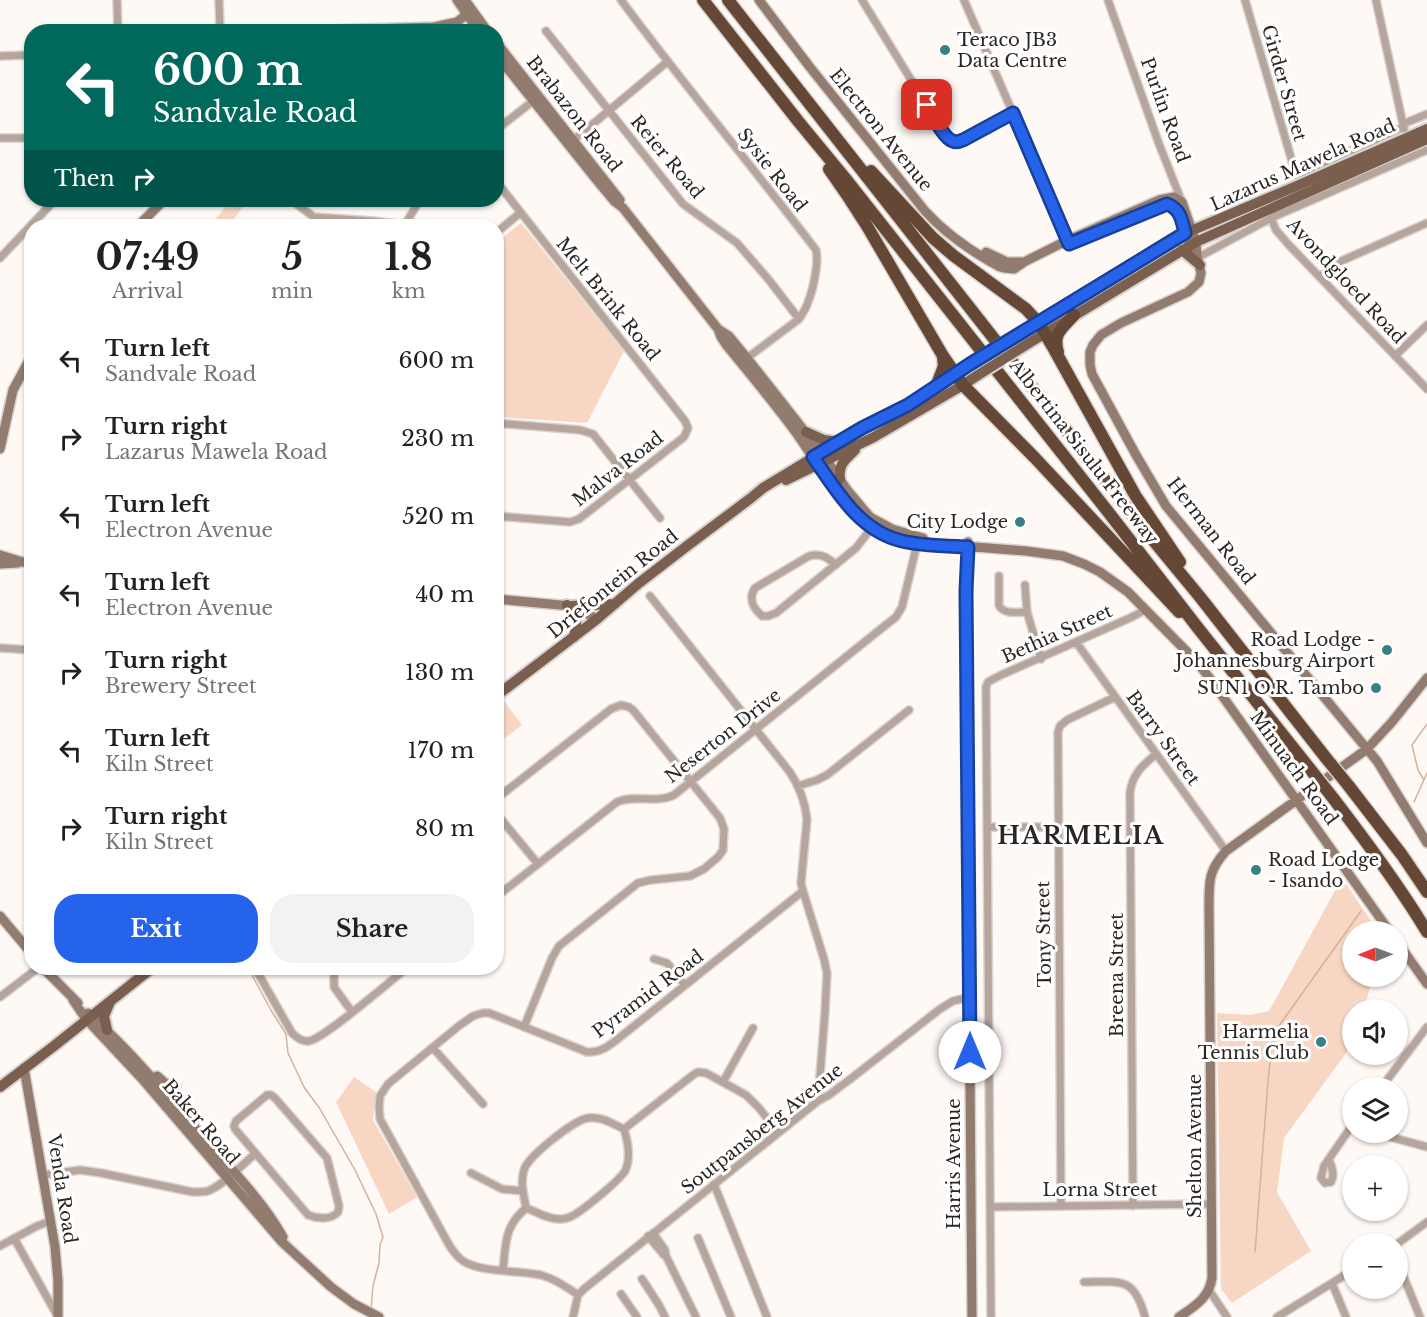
<!DOCTYPE html>
<meta charset="utf-8">
<style>
body{margin:0;font-family:"Libre Baskerville",serif;background:#f2f2f2;color:#202124;height:100vh;display:flex;flex-direction:column;font-size:22px;white-space:nowrap}
*{box-sizing:border-box;margin:0}
p{font-size:20px;color:#757577}
.icon{flex:none;width:33px;height:33px;fill:none;stroke:currentColor;stroke-width:2;stroke-linecap:round;stroke-linejoin:round}
.map{position:relative;flex:1;overflow:hidden}
.sheet{position:absolute;left:24px;top:219px;width:480px;height:756px;display:flex;flex-direction:column;background:#fff;border-radius:24px;box-shadow:0 2px 4px #0004}
.sheet>*{flex:none}
.banner{position:absolute;left:24px;top:24px;width:480px;height:183px;border-radius:24px;box-shadow:0 2px 4px #0004;background:#00695c;color:#fff;overflow:hidden}
.needle{width:39px;rotate:269deg}
.buttons{position:absolute;left:1342px;top:921px;display:grid;gap:12px}
.buttons a{display:grid;place-items:center;width:66px;height:66px;border-radius:50%;background:#fff;box-shadow:0 2px 4px #0004;font-size:30px}
.pin{position:absolute;display:grid;place-items:center;width:51px;height:51px;color:#fff;margin:-26px;border-radius:12px;box-shadow:0 3px 9px #0006}
.me{position:absolute;width:66px;margin:-33px;rotate:0deg;stroke-linejoin:round;filter:drop-shadow(0 0 4px #0008)}
.turn{display:flex;align-items:center;gap:21px;height:126px;padding:0 30px;font-size:27px}
.turn .icon{width:78px;height:78px;stroke-width:2.5}
.turn b{display:block;font-size:42px;line-height:51px}
.then{display:flex;align-items:center;height:57px;padding:0 30px;background:#0003;gap:12px;font-size:22px}
.eta{display:flex;justify-content:space-evenly;align-items:center;height:102px;text-align:center}
.eta b{font-size:36px;font-weight:700;line-height:42px}
.primary-button{display:flex;gap:12px;margin-top:auto;padding:12px 30px}
.primary-button a{flex:1;height:69px;border-radius:24px;background:#2563eb;color:#fff;font-size:24px;font-weight:700;line-height:69px;text-align:center}
.primary-button a+a{background:#f2f2f2;color:#202124}
ul{padding:0;list-style:none}
li{display:flex;align-items:center;gap:18px;height:78px;padding:0 30px}
li div{flex:1}
li b{display:block;font-size:22px}
li em{font-style:normal}
.map>svg:first-child{display:block}
.green{fill:#f7d7c4}
.lines{fill:none;stroke-linecap:round;stroke-linejoin:round}
.stream{stroke:#d4b19c;stroke-width:1.5}
.street-casing{stroke:#d9d3d0;stroke-width:10}
.secondary-casing{stroke:#d9d3d0;stroke-width:12}
.primary-casing{stroke:#d9d3d0;stroke-width:14}
.highway-casing{stroke:#d9d3d0;stroke-width:15}
.street{stroke:#b5a59c;stroke-width:7}
.secondary{stroke:#927c6f;stroke-width:9}
.primary{stroke:#7a5f4f;stroke-width:10}
.highway{stroke:#644734;stroke-width:12}
.primary-bridge-casing{stroke:#d9d3d0;stroke-width:14;stroke-linecap:butt}
.highway-bridge-casing{stroke:#d9d3d0;stroke-width:15;stroke-linecap:butt}
.primary-bridge{stroke:#7a5f4f;stroke-width:10}
.highway-bridge{stroke:#644734;stroke-width:12}
.route-casing{stroke:#184099;stroke-width:15}
.route{stroke:#2563eb;stroke-width:10}
.poi-dot{fill:#388086;stroke:#fff;stroke-width:2}
.labels{text-anchor:middle;stroke-width:6;stroke-linejoin:round;paint-order:stroke}
.poi-label{font-size:18px;fill:#2b2623;stroke:#fff;text-anchor:end}
.street-label{font-size:18px;fill:#2b2623;stroke:#fff}
.district-label{font-size:24px;font-weight:bold;letter-spacing:1.5px;fill:#2b2623;stroke:#fff}
</style>
<div class="map">
<svg width="1427" height="1317" viewBox="0 0 1427 1317">
<rect width="100%" height="100%" fill="#fff9f6"/>
<path class="green" d="M 230,200 L 248,200 L 234,219 L 243,226 L 208,226 L 220,214 Z
M 521,223 L 624,351 L 587,423 L 497,417 L 497,244 L 498,241 Z
M 504,701 L 522,725 L 497,744 L 497,707 Z
M 1342,878 L 1378,931 L 1353,932 L 1353,976 L 1373,977 L 1364,1009 L 1353,1010 L 1352,1045 L 1284,1138 L 1277,1192 L 1311,1251 L 1232,1303 L 1221,1289 L 1217,1013 L 1249,1015 L 1269,1011 Z
M 354,1077 L 376,1092 L 373,1120 L 417,1197 L 389,1214 L 336,1102 Z"/>
<g class="lines">
<path class="stream" d="M 1424,780 L 1418,770 L 1412,745 L 1427,724
M 1414,802 L 1427,773
M 248,968 L 272,1012 L 286,1034 L 288,1053 L 304,1087 L 320,1109 L 355,1170 L 376,1214 L 383,1237 L 380,1245 L 379,1263 L 373,1286 L 371,1309
M 1255,1252 L 1268,1081 L 1273,1037 L 1275,1031 L 1286,1016 L 1361,911"/>
<defs>
<path id="street" d="M 117,0 L 118,32
M 219,0 L 220,30
M 621,0 C 684,85 752,166 816,250 C 819,263 813,290 808,302 C 806,309 802,314 799,319 L 743,361
M 862,0 L 945,135 C 950,141 955,143 963,140 L 1013,113
M 964,0 L 1069,243
M 1108,0 L 1159,144 L 1182,202
M 1245,0 L 1296,175 L 1404,127
M 1376,0 L 1404,129
M 546,31 L 683,204 L 737,243 L 769,280 L 799,319
M 0,56 L 32,55
M 1403,124 L 1427,114
M 496,130 L 537,98
M 0,138 L 32,138
M 570,143 L 667,62
M 496,181 L 685,421 L 688,428 L 684,437 L 579,519 L 570,522 L 496,516
M 291,200 L 314,217 L 372,221 L 405,225
M 1271,218 L 1276,230 L 1288,244 L 1427,389
M 404,226 L 420,200
M 496,233 L 520,213
M 0,258 L 55,200
M 1197,258 L 1271,218 L 1427,150
M 1320,277 L 1339,262 L 1427,223
M 1395,356 L 1427,325
M 496,423 L 580,430 L 593,434 L 660,518
M 836,565 C 827,557 821,553 809,556 L 755,588 C 748,599 753,608 762,616 L 768,616 L 776,613 L 856,548 L 873,526
M 999,576 L 999,605 C 1003,615 1018,612 1027,612
M 1025,585 L 1027,612 L 1041,659
M 1076,642 L 1226,851
M 0,648 L 32,650
M 798,786 L 817,780 L 827,775 L 909,710
M 496,799 L 611,709 L 621,705 L 629,707 L 633,710 L 720,818 L 724,829 L 723,850 L 718,857 L 704,869 L 690,876 L 651,880 L 638,883 L 559,946 L 552,958 L 524,1027
M 496,813 L 538,864
M 987,827 L 1058,827
M 803,891 L 824,959 L 827,973 L 825,1012 L 818,1101
M 496,897 L 617,802 C 635,794 656,804 674,795 L 882,628 L 896,617 L 902,607 L 918,540
M 654,959 L 667,963 L 685,985
M 255,968 L 292,1033 C 297,1038 302,1042 309,1041 C 325,1038 390,981 407,968
M 334,968 L 334,987 L 352,1012
M 0,997 L 38,968
M 433,1048 L 483,1104
M 723,1082 L 753,1028
M 1381,1088 L 1427,1027
M 267,1095 L 271,1095 L 275,1098 L 327,1158 L 339,1206 L 338,1212 C 331,1220 318,1219 308,1215 L 235,1129 L 234,1126 L 236,1121 Z
M 624,1129 L 693,1075 L 698,1072 L 706,1073 L 746,1095 L 760,1109 L 778,1133
M 1372,1132 L 1427,1147
M 1329,1160 C 1332,1167 1335,1175 1331,1182 L 1325,1183 L 1321,1178 L 1324,1166 L 1353,1124
M 471,1173 L 502,1189 L 523,1191
M 43,1175 L 80,1170 L 101,1173 L 193,1192 C 198,1192 203,1192 208,1191 C 222,1186 243,1164 255,1154
M 714,1184 L 767,1317
M 1061,1205 L 1058,732 L 1060,726 L 1067,720 L 1115,697
M 1133,1206 L 1130,793 C 1132,774 1143,765 1156,754
M 990,1207 L 1211,1204
M 526,1208 C 537,1212 549,1220 561,1219 C 564,1219 568,1218 570,1217 C 580,1213 623,1178 626,1169 C 631,1156 628,1142 624,1129
M 526,1208 C 524,1196 520,1183 524,1170 C 527,1157 574,1120 588,1118 C 601,1116 613,1124 624,1129
M 653,1233 L 665,1250 L 666,1256 L 696,1317
M 648,1236 L 664,1255
M 14,1238 L 58,1317
M 698,1238 L 731,1317
M 1397,1244 L 1427,1222
M 0,1246 L 37,1226 L 51,1221
M 1398,1263 L 1420,1317
M 503,1270 C 506,1243 504,1227 526,1208
M 642,1279 L 659,1305 L 665,1317
M 1084,1282 C 1121,1282 1134,1276 1145,1317
M 1332,1283 L 1346,1317
M 1209,1290 L 1227,1317
M 621,1294 L 637,1317
M 578,1295 C 567,1287 555,1279 541,1275 C 519,1270 482,1273 463,1261 C 456,1256 452,1250 448,1243 L 380,1119 L 379,1107 L 380,1096 L 388,1084 L 460,1025 L 473,1016 L 483,1013 L 489,1013 L 497,1016 L 587,1052 C 600,1053 609,1046 619,1038 L 803,891 L 801,883 L 807,819 C 805,802 799,785 789,771 L 650,596
M 573,1317 L 578,1295 L 584,1289 L 818,1101 L 829,1095 L 853,1077 L 940,1009 L 953,1001 L 970,997
M 991,1317 L 986,687 L 988,682 L 1001,675 L 1132,617 L 1145,610
M 1277,1317 L 1353,1270"/>
<path id="secondary" d="M 457,0 L 479,32
M 465,0 L 488,32
M 759,0 L 809,66 L 925,211 C 946,234 972,252 1000,267 L 1004,268 L 1014,269 L 1024,262 L 1068,240 L 1159,200 L 1174,197 L 1182,202 L 1196,242 L 1197,256 L 1201,273 L 1199,282 L 1188,292 L 1121,323 L 1101,335 L 1093,345 L 1090,352 L 1090,365 L 1092,374 L 1136,455 L 1166,506 L 1367,749 L 1377,761 L 1427,843
M 220,32 L 220,30 L 335,30 L 434,27 L 457,22 L 472,10
M 496,42 L 620,200
M 496,54 L 595,178 L 614,201 L 623,208 L 718,329 L 729,336 L 747,358 L 821,452 L 848,491 L 870,517 L 892,529 L 923,538
M 1156,208 C 1185,195 1181,232 1193,250
M 138,226 L 164,200
M 986,252 L 1007,262 L 1024,262
M 718,329 L 721,337 L 727,346 C 751,375 775,404 797,434 C 816,461 839,501 864,522 C 877,533 895,540 911,542 L 1026,551 L 1063,556 L 1084,564 L 1100,572 L 1128,592 L 1197,662 L 1211,680 L 1390,932
M 0,449 L 13,390 L 32,355
M 968,542 L 966,591 L 972,1317
M 0,555 L 23,562 L 32,562
M 0,564 L 18,563
M 496,599 L 571,606 L 597,619
M 0,916 L 32,954
M 1398,943 L 1427,984
M 43,968 L 78,1003
M 73,1000 L 86,1019 L 144,1081 L 282,1242 L 331,1287 L 354,1304 L 379,1317
M 88,1013 C 130,1050 166,1094 203,1137 C 231,1169 262,1200 283,1237
M 24,1068 L 55,1247 L 58,1281 L 58,1317
M 157,1076 L 165,1083 L 176,1086
M 1179,1317 C 1195,1306 1209,1298 1212,1278 L 1209,904 C 1209,880 1209,870 1226,851 L 1367,749 L 1392,722 L 1427,678"/>
<path id="primary" d="M 1182,250 L 1200,265
M 1021,332 L 1186,233 L 1292,188 L 1427,129
M 1029,343 L 1196,242 L 1427,139
M 806,432 L 824,440 L 838,442
M 840,479 C 838,464 845,460 855,450
M 786,480 L 874,437 L 963,385 L 978,375
M 567,605 C 579,615 577,623 574,637
M 571,606 L 615,604
M 496,696 L 597,619 L 639,583 L 687,546 L 751,498 L 763,488 L 862,428 L 908,405 L 970,364
M 107,1030 L 104,1016 L 110,1002
M 0,1087 L 54,1046 L 152,968"/>
<path id="highway" d="M 703,0 L 798,121 L 845,178 L 1109,513 L 1198,628 L 1310,769
M 728,0 L 1134,517 L 1200,597 L 1326,758
M 829,169 L 847,195 L 867,226 L 943,356 L 963,385 L 1035,458 L 1179,612
M 871,171 L 933,238 L 954,256 L 1026,309 L 1038,322 L 1054,349 L 1135,495 L 1180,562
M 1058,352 C 1052,333 1063,328 1074,315
M 936,387 L 944,366 L 943,357
M 1348,785 L 1402,855 L 1427,892
M 1333,798 C 1366,841 1399,885 1427,932"/>
</defs>
<use href="#street" class="street-casing"/>
<use href="#secondary" class="secondary-casing"/>
<use href="#primary" class="primary-casing"/>
<use href="#highway" class="highway-casing"/>
<use href="#street" class="street"/>
<use href="#secondary" class="secondary"/>
<use href="#primary" class="primary"/>
<use href="#highway" class="highway"/>
<defs>
<path id="primary-bridge" d="M 970,364 L 1021,332
M 978,375 L 1029,343"/>
<path id="highway-bridge" d="M 1326,758 L 1348,785
M 1310,769 L 1333,798"/>
</defs>
<use href="#primary-bridge" class="primary-bridge-casing"/>
<use href="#highway-bridge" class="highway-bridge-casing"/>
<use href="#primary-bridge" class="primary-bridge"/>
<use href="#highway-bridge" class="highway-bridge"/>
</g>
<g class="lines">
<defs>
<path id="route" d="M 927,105 C 932,114 944,139 953,141 C 957,143 959,141 963,140 L 1013,113 L 1069,244 L 1167,204 C 1181,209 1182,221 1185,233 L 970,364 L 908,405 L 862,428 L 813,457 C 837,491 859,531 902,541 C 923,546 946,546 968,547 L 966,591 L 970,1052"/>
</defs>
<use href="#route" class="route-casing"/>
<use href="#route" class="route"/>
</g>
<g class="poi-dot">
<circle cx="945" cy="50" r="6"/>
<circle cx="1020" cy="522" r="6"/>
<circle cx="1387" cy="650" r="6"/>
<circle cx="1376" cy="688" r="6"/>
<circle cx="1256" cy="870" r="6"/>
<circle cx="1321" cy="1042" r="6"/>
</g>
<g class="labels">
<g class="poi-label">
<text x="957" y="46" text-anchor="start">Teraco JB3<tspan x="957" dy="21">Data Centre</tspan></text>
<text x="1008" y="528">City Lodge</text>
<text x="1375" y="646">Road Lodge -<tspan x="1375" dy="21">Johannesburg Airport</tspan></text>
<text x="1364" y="694">SUN1 O.R. Tambo</text>
<text x="1268" y="866" text-anchor="start">Road Lodge<tspan x="1268" dy="21">- Isando</tspan></text>
<text x="1309" y="1038">Harmelia<tspan x="1309" dy="21">Tennis Club</tspan></text>
</g>
<g class="street-label">
<text transform="translate(1284 83) rotate(74)" y="6">Girder Street</text>
<text transform="translate(1165 110) rotate(70)" y="6">Purlin Road</text>
<text transform="translate(574 114) rotate(52)" y="6">Brabazon Road</text>
<text transform="translate(881 130) rotate(51)" y="6">Electron Avenue</text>
<text transform="translate(667 157) rotate(50)" y="6">Reier Road</text>
<text transform="translate(1303 165) rotate(-24)" y="6">Lazarus Mawela Road</text>
<text transform="translate(772 170) rotate(52)" y="6">Sysie Road</text>
<text transform="translate(1346 281) rotate(47)" y="6">Avondgloed Road</text>
<text transform="translate(608 299) rotate(51)" y="6">Melt Brink Road</text>
<text transform="translate(1084 452) rotate(52)" y="6">Albertina Sisulu Freeway</text>
<text transform="translate(618 469) rotate(-38)" y="6">Malva Road</text>
<text transform="translate(1211 531) rotate(52)" y="6">Herman Road</text>
<text transform="translate(613 584) rotate(-39)" y="6">Driefontein Road</text>
<text transform="translate(1057 634) rotate(-24)" y="6">Bethia Street</text>
<text transform="translate(723 736) rotate(-38)" y="6">Neserton Drive</text>
<text transform="translate(1163 738) rotate(54)" y="6">Barry Street</text>
<text transform="translate(1294 768) rotate(54)" y="6">Minuach Road</text>
<text transform="translate(1044 934) rotate(-91)" y="6">Tony Street</text>
<text transform="translate(1117 975) rotate(-90)" y="6">Breena Street</text>
<text transform="translate(648 994) rotate(-37)" y="6">Pyramid Road</text>
<text transform="translate(201 1122) rotate(49)" y="6">Baker Road</text>
<text transform="translate(762 1129) rotate(-38)" y="6">Soutpansberg Avenue</text>
<text transform="translate(1195 1146) rotate(-90)" y="6">Shelton Avenue</text>
<text transform="translate(954 1164) rotate(-90)" y="6">Harris Avenue</text>
<text transform="translate(62 1189) rotate(81)" y="6">Venda Road</text>
<text x="1100" y="1196">Lorna Street</text>
</g>
<g class="district-label">
<text x="1081" y="844">HARMELIA</text>
</g>
</g>
</svg>
<div class="buttons">
<a><svg class="needle" viewBox="-14 -14 28 28"><path d="M0-13l5 13h-10z" fill="#e53935"/><path d="M0 13l5-13h-10z" fill="#757577"/></svg></a>
<a><svg class="icon" aria-label="sound" viewBox="0 0 24 24"><path d="M4 9h4l5-4v14l-5-4H4zM17 9q2 3 0 6"/></svg></a>
<a><svg class="icon" aria-label="layers" viewBox="0 0 24 24"><path d="M12 4l9 5-9 5-9-5zM3 14l9 5 9-5"/></svg></a>
<a>+</a>
<a>−</a>
</div>
<div class="pin" style="left:927px;top:105px;background:#d93025"><svg class="icon" aria-label="arrive" viewBox="0 0 24 24"><path d="M6 21V4h12l-3 4 3 4H6"/></svg></div>
<svg class="me" style="left:970px;top:1052px" viewBox="-20 -20 40 40"><circle r="19" fill="#fff"/><path d="M0-13L10 11 0 6-10 11z" fill="#2563eb"/></svg>
<div class="banner">
<div class="turn"><svg class="icon" aria-label="left" viewBox="0 0 24 24"><path d="M17 20v-9H6M10 6l-5 5 5 5"/></svg><div><b>600 m</b>Sandvale Road</div></div>
<div class="then">Then<svg class="icon" aria-label="right" viewBox="0 0 24 24"><path d="M7 20v-9h11M14 6l5 5-5 5"/></svg></div>
</div>
<section class="sheet">
<div class="eta">
<div><b>07:49</b><p>Arrival</p></div>
<div><b>5</b><p>min</p></div>
<div><b>1.8</b><p>km</p></div>
</div>
<ul>
<li><svg class="icon" aria-label="left" viewBox="0 0 24 24"><path d="M17 20v-9H6M10 6l-5 5 5 5"/></svg><div><b>Turn left</b><p>Sandvale Road</p></div><em>600 m</em></li>
<li><svg class="icon" aria-label="right" viewBox="0 0 24 24"><path d="M7 20v-9h11M14 6l5 5-5 5"/></svg><div><b>Turn right</b><p>Lazarus Mawela Road</p></div><em>230 m</em></li>
<li><svg class="icon" aria-label="left" viewBox="0 0 24 24"><path d="M17 20v-9H6M10 6l-5 5 5 5"/></svg><div><b>Turn left</b><p>Electron Avenue</p></div><em>520 m</em></li>
<li><svg class="icon" aria-label="left" viewBox="0 0 24 24"><path d="M17 20v-9H6M10 6l-5 5 5 5"/></svg><div><b>Turn left</b><p>Electron Avenue</p></div><em>40 m</em></li>
<li><svg class="icon" aria-label="right" viewBox="0 0 24 24"><path d="M7 20v-9h11M14 6l5 5-5 5"/></svg><div><b>Turn right</b><p>Brewery Street</p></div><em>130 m</em></li>
<li><svg class="icon" aria-label="left" viewBox="0 0 24 24"><path d="M17 20v-9H6M10 6l-5 5 5 5"/></svg><div><b>Turn left</b><p>Kiln Street</p></div><em>170 m</em></li>
<li><svg class="icon" aria-label="right" viewBox="0 0 24 24"><path d="M7 20v-9h11M14 6l5 5-5 5"/></svg><div><b>Turn right</b><p>Kiln Street</p></div><em>80 m</em></li>
</ul>
<div class="primary-button"><a>Exit</a><a>Share</a></div>
</section>
</div>
